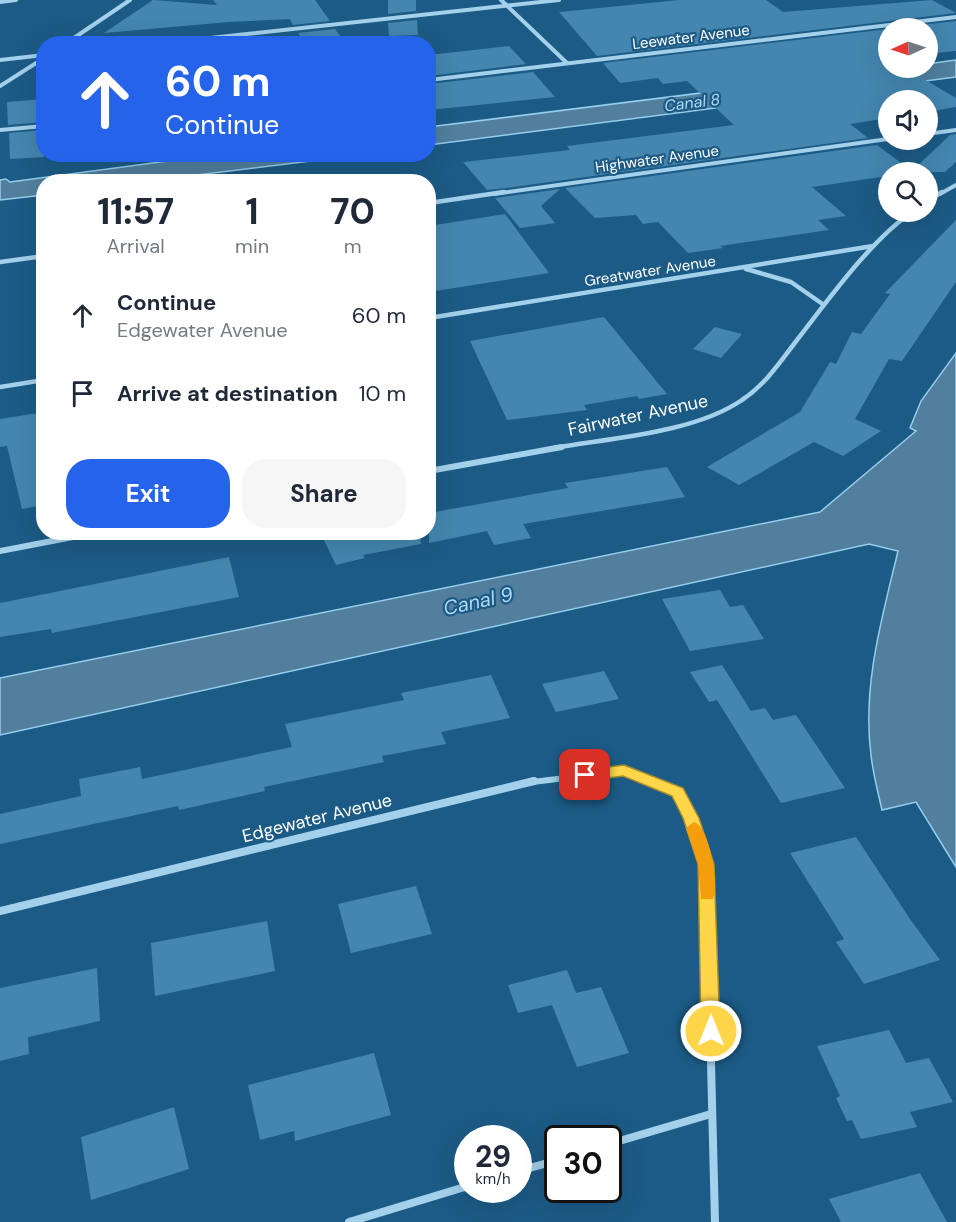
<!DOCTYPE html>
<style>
body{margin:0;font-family:"DM Sans",sans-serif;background:#f6f6f7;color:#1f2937;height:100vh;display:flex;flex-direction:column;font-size:22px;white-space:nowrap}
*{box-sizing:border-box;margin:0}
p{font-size:20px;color:#747a83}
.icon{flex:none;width:33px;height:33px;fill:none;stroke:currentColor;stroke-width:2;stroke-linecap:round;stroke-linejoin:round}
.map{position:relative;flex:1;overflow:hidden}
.sheet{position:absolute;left:36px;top:174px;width:400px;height:366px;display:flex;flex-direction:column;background:#fff;border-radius:24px;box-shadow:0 6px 24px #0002}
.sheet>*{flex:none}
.hud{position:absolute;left:36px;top:36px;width:400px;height:126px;border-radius:24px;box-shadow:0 6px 24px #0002;background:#2563eb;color:#fff;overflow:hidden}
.needle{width:39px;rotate:267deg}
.fabs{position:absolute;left:878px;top:18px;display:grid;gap:12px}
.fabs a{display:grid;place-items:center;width:60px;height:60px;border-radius:50%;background:#fff;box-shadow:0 6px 24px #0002;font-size:30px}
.speed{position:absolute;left:454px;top:1125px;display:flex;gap:12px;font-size:30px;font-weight:700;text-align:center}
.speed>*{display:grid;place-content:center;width:78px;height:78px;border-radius:50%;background:#fff;box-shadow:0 6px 24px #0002;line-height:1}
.speed small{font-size:15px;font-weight:400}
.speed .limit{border:3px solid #111;border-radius:9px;background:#fff;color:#111}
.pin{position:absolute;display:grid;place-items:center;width:51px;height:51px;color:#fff;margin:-26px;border-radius:12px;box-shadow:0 3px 9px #0006}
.me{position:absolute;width:66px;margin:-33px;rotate:0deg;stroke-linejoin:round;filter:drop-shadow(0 0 4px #0008)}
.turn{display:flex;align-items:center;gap:21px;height:126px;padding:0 30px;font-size:27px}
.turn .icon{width:78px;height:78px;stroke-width:2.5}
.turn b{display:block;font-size:42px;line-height:51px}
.eta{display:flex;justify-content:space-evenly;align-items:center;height:102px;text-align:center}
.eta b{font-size:36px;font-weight:700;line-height:42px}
.button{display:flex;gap:12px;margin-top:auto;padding:12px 30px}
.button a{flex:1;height:69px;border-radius:24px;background:#2563eb;color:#fff;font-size:24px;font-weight:700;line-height:69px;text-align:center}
.button a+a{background:#f6f6f7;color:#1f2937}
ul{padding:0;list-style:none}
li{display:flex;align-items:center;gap:18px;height:78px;padding:0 30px}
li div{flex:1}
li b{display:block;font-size:22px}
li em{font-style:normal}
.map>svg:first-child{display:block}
.water{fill:#517f9d;stroke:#96cded;stroke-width:1.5}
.building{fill:#4486af}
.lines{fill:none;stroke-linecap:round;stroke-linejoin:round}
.minor-far3{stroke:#a3d0eb;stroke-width:4}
.minor-far2{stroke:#a3d0eb;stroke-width:4.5}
.minor-far1{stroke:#a3d0eb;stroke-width:6}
.minor{stroke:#a3d0eb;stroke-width:8}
.route{fill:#ffd54a;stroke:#a68a30;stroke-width:1.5}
.slow{fill:#f59e0b}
.labels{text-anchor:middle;stroke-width:4.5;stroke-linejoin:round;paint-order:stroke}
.far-street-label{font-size:15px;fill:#fff;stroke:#1c5b86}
.far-water-label{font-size:16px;font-style:italic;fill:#afd9f3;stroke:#1c5b86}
.street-label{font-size:18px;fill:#fff;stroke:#1c5b86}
.water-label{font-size:20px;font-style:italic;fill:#afd9f3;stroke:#1c5b86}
</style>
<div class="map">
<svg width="956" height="1222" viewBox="0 0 956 1222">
<rect width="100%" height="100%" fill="#1c5b86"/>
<path class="water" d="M 956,60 L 956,77 L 429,145 L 429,127 L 901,68 L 927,68 L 927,64 Z
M 213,155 L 360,155 L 148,181 L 44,182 L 43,195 L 0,200 L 0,180 L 6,179 L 10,182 Z
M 956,353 L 956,867 L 916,802 L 882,810 C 878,792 873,774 871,755 C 862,686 882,618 898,551 L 869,544 L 0,735 L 0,678 L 820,512 L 916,431 L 910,428 L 921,401 Z"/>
<path class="building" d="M 153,0 L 217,5 L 213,0 L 315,0 L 330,21 L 293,25 L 290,19 L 229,22 L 104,33 Z
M 388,0 L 416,0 L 416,11 L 388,14 Z
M 679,0 L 766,0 L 783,12 L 932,0 L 956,13 L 597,56 L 559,12 Z
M 417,20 L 418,35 L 389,36 L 388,23 Z
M 956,21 L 956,51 L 927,54 L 927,28 L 895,28 Z
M 335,29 L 346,44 L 305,44 L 298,33 Z
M 888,29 L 888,68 L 905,68 L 956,98 L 956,107 L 927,112 L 927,100 L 888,100 L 888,118 L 850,124 L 868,138 L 506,188 L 487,190 L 463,162 L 570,150 L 567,146 L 734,125 L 687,81 L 663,84 L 658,78 L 620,83 L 603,63 Z
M 509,46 L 526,64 L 429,76 L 429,55 Z
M 533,72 L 555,97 L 429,110 L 429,84 Z
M 44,99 L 44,122 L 8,125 L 7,102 Z
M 44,130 L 44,157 L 10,159 L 9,133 Z
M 956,134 L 956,162 L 945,172 L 888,172 L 888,176 L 812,187 L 846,216 L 818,220 L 829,230 L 720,246 L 723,248 L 688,253 L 658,222 L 643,224 L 636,215 L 595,218 L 565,188 L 877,145 L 912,171 L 950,135 Z
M 560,189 L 541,206 L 555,223 L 520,228 L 495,198 Z
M 505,214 L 549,273 L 429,292 L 429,226 Z
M 956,220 L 956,282 L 902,361 L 889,359 L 855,419 L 881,431 L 843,456 L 814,442 L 739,485 L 707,467 L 800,412 L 830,362 L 836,364 L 852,332 L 861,334 L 890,294 L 885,293 Z
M 604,317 L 667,394 L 639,399 L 637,396 L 584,405 L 587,410 L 507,420 L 470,341 Z
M 715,327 L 742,334 L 721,358 L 693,349 Z
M 44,412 L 44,505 L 22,509 L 7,446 L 0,447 L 0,419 Z
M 667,467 L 685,497 L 523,524 L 531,538 L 494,545 L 487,531 L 429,543 L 429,513 L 568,488 L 565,483 Z
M 320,532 L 420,532 L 421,544 L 363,555 L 365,558 L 336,565 Z
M 229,557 L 239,597 L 52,633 L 51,629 L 0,637 L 0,603 Z
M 720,590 L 730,607 L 743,605 L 764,639 L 690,651 L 662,599 Z
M 722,665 L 751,711 L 765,708 L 773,720 L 796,715 L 845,788 L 781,803 L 717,700 L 709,702 L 690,672 Z
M 604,671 L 619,699 L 556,712 L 542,684 Z
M 491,675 L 510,718 L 441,732 L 446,744 L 382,756 L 384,762 L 264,787 L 265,791 L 179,810 L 178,806 L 0,844 L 0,814 L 81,796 L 79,779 L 140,767 L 142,779 L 292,747 L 285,724 L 404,700 L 401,693 Z
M 856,837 L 910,919 L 940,960 L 864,984 L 836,942 L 844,939 L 790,853 Z
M 416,886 L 432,934 L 351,953 L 338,904 Z
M 267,921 L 275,971 L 155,996 L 151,943 Z
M 97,968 L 100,1021 L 28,1037 L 29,1054 L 0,1061 L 0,988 Z
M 567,970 L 576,993 L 601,987 L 629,1053 L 577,1067 L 552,1005 L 518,1013 L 508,985 Z
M 889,1030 L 906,1063 L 929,1058 L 953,1102 L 910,1112 L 917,1127 L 861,1139 L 852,1120 L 847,1121 L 836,1098 L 840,1096 L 817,1046 Z
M 374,1053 L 391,1115 L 295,1141 L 294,1131 L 260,1140 L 248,1085 Z
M 174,1107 L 189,1169 L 91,1200 L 81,1137 Z
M 920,1173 L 947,1222 L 841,1222 L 829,1199 Z"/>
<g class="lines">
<path class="minor-far3" d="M 501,0 L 567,63
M 0,2 L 16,0
M 65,44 L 130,0
M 155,44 L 559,0
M 0,60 L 44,55
M 429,80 L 956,17
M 0,86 L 44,58
M 0,130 L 44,126
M 927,134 L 956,130
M 494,194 L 888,139
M 940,194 L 956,185"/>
<path class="minor-far2" d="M 927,201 L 942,192
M 429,203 L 504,192
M 0,262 L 44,256
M 746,269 L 791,282 L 824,305
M 429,318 L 873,246
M 0,387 L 44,380
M 554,448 C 611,438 694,433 742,400 C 765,385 780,362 797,340 C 829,299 870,241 912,212"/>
<path class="minor-far1" d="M 429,471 L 562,447
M 0,551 L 99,532
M 524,783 L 624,771 L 654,783"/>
<path class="minor" d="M 650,781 L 678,792 L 691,818 L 706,864 L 715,1222
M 0,911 L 534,781
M 609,1144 L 711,1114
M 519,1171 L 558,1160
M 349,1222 L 468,1186"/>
</g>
<path class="route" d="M 624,765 L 683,788 L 699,818 L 714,864 L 720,1031 L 717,1036 L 711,1039 L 704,1036 L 701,1031 L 698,864 L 683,818 L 672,796 L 623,776 L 585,781 L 578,775 L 585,770 Z"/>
<path class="slow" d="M 694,822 C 709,826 720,885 713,899 L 701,899 L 698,864 L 686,828 Z"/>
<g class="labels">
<g class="far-street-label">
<text transform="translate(691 37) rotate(-7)" y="5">Leewater Avenue</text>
<text transform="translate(657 159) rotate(-8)" y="5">Highwater Avenue</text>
<text transform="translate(650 271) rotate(-9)" y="5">Greatwater Avenue</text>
</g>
<g class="far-water-label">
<text transform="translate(692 102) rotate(-7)" y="6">Canal 8</text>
</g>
<g class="street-label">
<text transform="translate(638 415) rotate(-12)" y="6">Fairwater Avenue</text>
<text transform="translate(317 818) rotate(-14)" y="6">Edgewater Avenue</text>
</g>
<g class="water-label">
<text transform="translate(478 601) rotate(-12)" y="7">Canal 9</text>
</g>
</g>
</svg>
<div class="fabs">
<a><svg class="needle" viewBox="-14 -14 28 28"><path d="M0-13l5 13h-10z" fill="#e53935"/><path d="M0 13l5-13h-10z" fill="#747a83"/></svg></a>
<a><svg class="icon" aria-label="sound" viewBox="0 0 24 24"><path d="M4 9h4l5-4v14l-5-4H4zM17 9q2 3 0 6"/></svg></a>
<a><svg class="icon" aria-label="search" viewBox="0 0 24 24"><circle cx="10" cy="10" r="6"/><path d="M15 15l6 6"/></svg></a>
</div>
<div class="speed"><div>29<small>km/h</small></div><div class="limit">30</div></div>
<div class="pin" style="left:585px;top:775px;background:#d93025"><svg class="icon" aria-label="arrive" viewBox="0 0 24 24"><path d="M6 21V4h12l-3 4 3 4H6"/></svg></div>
<svg class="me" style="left:711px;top:1031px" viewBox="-20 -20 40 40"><circle r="17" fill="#ffd54a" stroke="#fff" stroke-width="3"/><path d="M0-11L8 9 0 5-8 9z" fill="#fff"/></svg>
<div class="hud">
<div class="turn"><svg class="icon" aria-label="ahead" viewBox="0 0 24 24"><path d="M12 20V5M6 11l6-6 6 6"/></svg><div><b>60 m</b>Continue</div></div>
</div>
<section class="sheet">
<div class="eta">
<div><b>11:57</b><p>Arrival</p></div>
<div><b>1</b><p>min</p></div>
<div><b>70</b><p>m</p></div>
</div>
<ul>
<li><svg class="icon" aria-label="ahead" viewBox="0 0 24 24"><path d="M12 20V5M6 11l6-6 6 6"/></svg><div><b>Continue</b><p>Edgewater Avenue</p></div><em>60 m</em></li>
<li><svg class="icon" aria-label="arrive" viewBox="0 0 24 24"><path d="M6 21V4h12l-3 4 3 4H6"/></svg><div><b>Arrive at destination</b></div><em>10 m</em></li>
</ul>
<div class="button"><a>Exit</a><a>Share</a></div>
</section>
</div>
